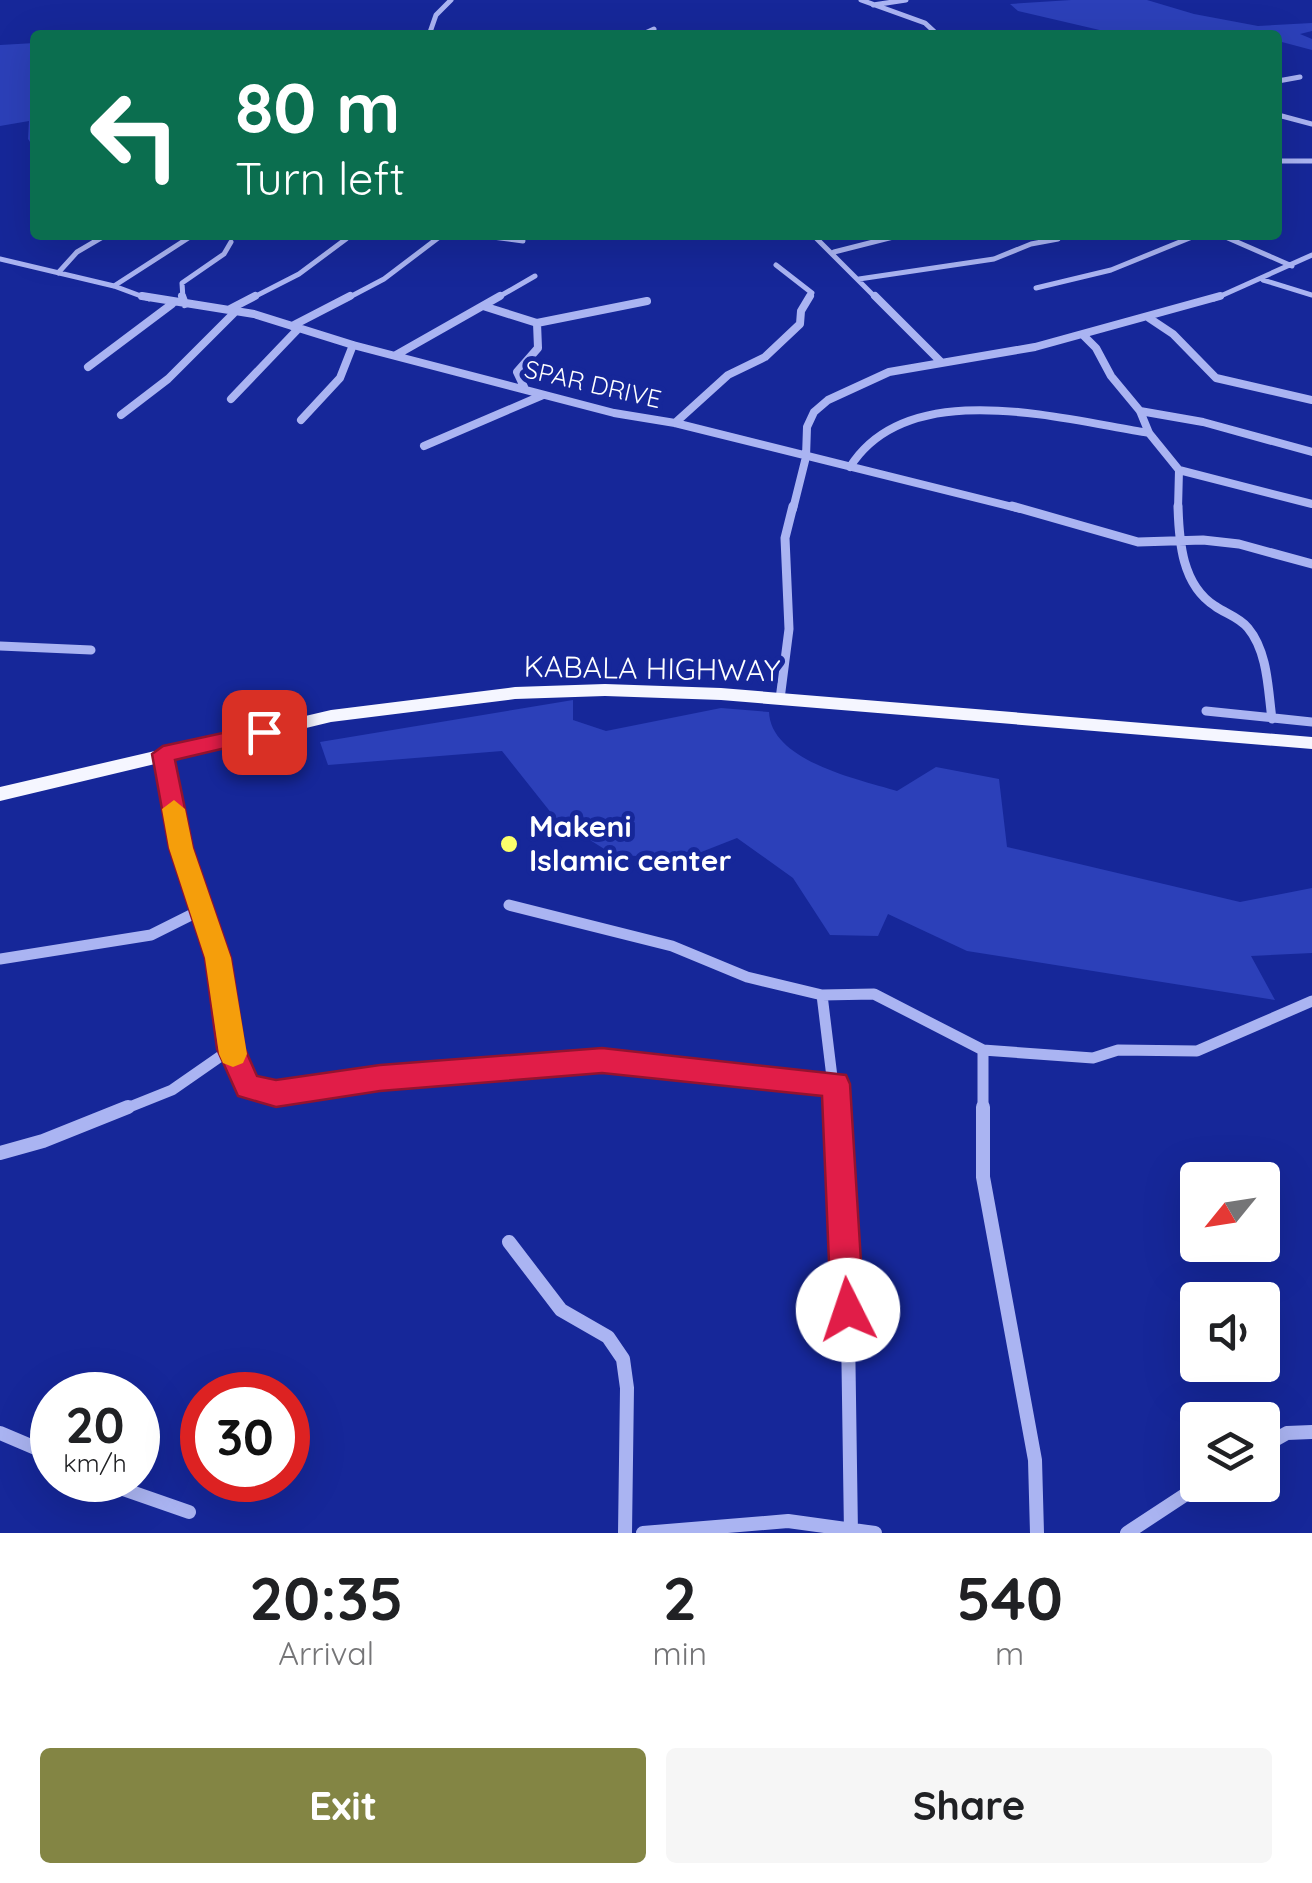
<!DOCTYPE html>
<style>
body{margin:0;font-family:Quicksand,sans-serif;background:#f6f6f6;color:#202124;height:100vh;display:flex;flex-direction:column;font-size:38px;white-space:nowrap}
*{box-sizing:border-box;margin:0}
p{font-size:32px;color:#757577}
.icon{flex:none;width:55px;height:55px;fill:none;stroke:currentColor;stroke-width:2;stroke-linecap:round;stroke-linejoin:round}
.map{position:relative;height:1533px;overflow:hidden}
.drawer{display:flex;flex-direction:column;background:#fff;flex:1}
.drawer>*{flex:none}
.banner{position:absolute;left:30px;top:30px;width:1252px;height:210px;border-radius:10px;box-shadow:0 10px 40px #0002;background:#0b6e4f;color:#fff;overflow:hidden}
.needle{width:65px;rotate:240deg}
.buttons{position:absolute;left:1180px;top:1162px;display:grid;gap:20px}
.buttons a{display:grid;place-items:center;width:100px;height:100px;border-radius:10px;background:#fff;box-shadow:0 10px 40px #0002;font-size:50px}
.speed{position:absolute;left:30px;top:1372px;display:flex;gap:20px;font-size:50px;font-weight:700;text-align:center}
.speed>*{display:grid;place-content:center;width:130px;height:130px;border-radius:50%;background:#fff;box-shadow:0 10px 40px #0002;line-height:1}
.speed small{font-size:25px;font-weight:400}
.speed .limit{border:15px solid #d22;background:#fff;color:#111}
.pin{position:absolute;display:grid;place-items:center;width:85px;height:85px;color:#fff;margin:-42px;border-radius:20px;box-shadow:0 5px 15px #0006}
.me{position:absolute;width:110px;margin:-55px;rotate:356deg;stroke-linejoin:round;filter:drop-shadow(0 0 8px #0008)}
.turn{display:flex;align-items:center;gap:35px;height:210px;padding:0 40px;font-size:45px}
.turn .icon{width:130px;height:130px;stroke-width:2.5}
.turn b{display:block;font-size:70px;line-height:85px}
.eta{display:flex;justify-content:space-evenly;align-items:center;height:170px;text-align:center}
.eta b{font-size:60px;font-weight:700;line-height:70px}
.primary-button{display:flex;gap:20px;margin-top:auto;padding:20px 40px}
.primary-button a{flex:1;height:115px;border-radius:10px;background:#838544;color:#fff;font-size:40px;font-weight:700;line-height:115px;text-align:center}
.primary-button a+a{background:#f6f6f6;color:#202124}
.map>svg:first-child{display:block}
.green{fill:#2c40b9}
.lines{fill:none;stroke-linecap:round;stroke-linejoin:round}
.street-far4{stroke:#aab4f2;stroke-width:5}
.street-far3{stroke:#aab4f2;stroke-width:8}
.street-far2{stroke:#aab4f2;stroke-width:9}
.street-far1{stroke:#aab4f2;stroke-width:11}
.street{stroke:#aab4f2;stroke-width:14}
.primary{fill:#f5f6ff;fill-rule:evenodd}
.route{fill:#e11d48;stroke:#92132f;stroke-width:2.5}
.slow{fill:#f59e0b}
.poi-dot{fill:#fcff6b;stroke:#162799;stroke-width:4}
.labels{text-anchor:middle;stroke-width:10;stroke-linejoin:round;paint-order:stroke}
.far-street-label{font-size:25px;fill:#fff;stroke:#162799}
.street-label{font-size:30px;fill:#fff;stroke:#162799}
.poi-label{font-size:30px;font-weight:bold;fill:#fff;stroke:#162799;text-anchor:start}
</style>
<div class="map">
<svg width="1312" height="1533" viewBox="0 0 1312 1533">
<rect width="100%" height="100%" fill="#162799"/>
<path class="green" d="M 1071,0 L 1147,0 L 1194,14 L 1258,26 L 1312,23 L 1312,31 L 1300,34 L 1312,39 L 1312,50 L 1278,41 L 1278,35 L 1121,35 L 1018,11 L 1010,4 Z
M 35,43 L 35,149 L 28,139 L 29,121 L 0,126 L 0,45 Z
M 573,700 L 573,720 L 606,731 L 721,708 L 769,712 C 771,761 857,779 897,791 L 936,767 L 999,779 L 1007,847 L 1240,902 L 1312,888 L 1312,953 L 1251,956 L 1275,1000 L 967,951 L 888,914 L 878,936 L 830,935 L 793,878 L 737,838 L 686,858 L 614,855 L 556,819 L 502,751 L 328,765 L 320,742 Z"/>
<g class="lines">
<path class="street-far4" d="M 861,0 L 925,23 L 938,35
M 873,5 L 906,0
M 128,35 L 164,35
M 429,35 L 436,15 L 451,0
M 641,35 L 654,29
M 1278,81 L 1300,77
M 1278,115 L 1312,124
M 1278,161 L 1312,161
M 477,235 L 523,241
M 813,235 L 877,299
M 1221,235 L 1292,266
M 834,252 L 901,235
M 0,259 L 114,286 L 149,299
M 776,265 L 812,293 L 809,299
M 58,273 L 77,252 L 106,235
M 859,279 L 994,259 L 1031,244 L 1058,239
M 1263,280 L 1312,295
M 114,286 L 193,235
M 1036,288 L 1111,270 L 1197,235
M 183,299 L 182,283 L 224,254 L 231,242
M 250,299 L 299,274 L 346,239
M 346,299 L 384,279 L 442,235
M 495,299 L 535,276
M 1214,299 L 1312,255"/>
<path class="street-far3" d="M 142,296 L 254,314 L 353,345 L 614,413 L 675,423 L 1021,509
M 182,296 L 185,304
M 875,296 L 940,361
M 483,306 L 537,323
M 230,309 L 255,296
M 1149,318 L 1173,334 L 1216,378 L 1312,400
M 292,326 L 350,296
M 1083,335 L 1096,348 L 1111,376 L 1140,411 L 1149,433 L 1179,470 L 1312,504
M 396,355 L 500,296
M 88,367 L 172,304
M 525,389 L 517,372 L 538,348 L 537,323 L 647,301
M 231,399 L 298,329
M 1140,411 L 1203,422 L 1312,452
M 121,415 L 168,379 L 236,311
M 301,420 L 340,378 L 353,345
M 675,423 L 728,375 L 765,357 L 800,324 L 801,311 L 810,296
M 424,446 L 543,395
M 850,467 C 908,375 1060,419 1149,433
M 793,509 L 806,457 L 807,427 L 814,412 L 828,400 L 889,372 L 1035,347 L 1220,296
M 1178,509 L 1179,470"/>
<path class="street-far2" d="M 1012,506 L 1138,542 L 1203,540 L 1239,544 L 1312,564
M 1178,506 C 1179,542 1182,585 1215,606 C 1226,614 1239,617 1248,628 C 1268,652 1268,690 1272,719
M 0,646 L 91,650
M 780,699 L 789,629 L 785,538 L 793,506
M 1206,711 L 1312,722
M 163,754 L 167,774"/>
<path class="street-far1" d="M 166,772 L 181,848 L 218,958 L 231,1049 L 248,1087 L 276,1094 L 380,1078 L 602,1060 L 835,1084
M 509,905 L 672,946 L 747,977 L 822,995 L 874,994 L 983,1050
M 0,959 L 151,935 L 201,910
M 822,995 L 836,1110
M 122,1110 L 172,1090 L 231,1049
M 983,1110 L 983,1050 L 1093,1058 L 1118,1050 L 1197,1051 L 1312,1001"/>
<path class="street" d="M 836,1107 L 847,1263 L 851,1533
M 983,1107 L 983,1177 L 1035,1460 L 1037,1533
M 0,1153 L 43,1141 L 128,1107
M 509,1242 L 561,1310 L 608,1337 L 623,1359 L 627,1388 L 625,1533
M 0,1433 L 52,1455
M 1262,1447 L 1287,1433 L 1312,1432
M 97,1480 L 189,1512
M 643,1533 L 788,1521 L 875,1533
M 1127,1533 L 1200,1485"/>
<path class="primary" d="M 605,684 L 721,688 L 1312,737 L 1312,749 L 721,700 L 605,696 L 515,699 L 331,722 L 0,801 L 0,787 L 331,710 L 515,687 Z"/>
</g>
<path class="route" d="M 264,724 L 275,732 L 272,737 L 175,760 L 193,848 L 231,958 L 245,1049 L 257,1076 L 276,1080 L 380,1065 L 602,1048 L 846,1075 L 850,1084 L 864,1310 L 859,1322 L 848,1326 L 836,1322 L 831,1310 L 822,1096 L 602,1073 L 380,1091 L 276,1107 L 238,1096 L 217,1049 L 205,958 L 169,848 L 152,754 L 163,746 Z"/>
<path class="slow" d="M 174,800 L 185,809 L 193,848 L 231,958 L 247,1054 L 243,1063 L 233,1067 L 223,1063 L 219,1054 L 205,958 L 169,848 L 162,809 Z"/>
<circle class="poi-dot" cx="509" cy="844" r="10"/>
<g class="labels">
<g class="far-street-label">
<text transform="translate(593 384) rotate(13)" y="9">SPAR DRIVE</text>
</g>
<g class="street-label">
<text transform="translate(652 669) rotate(1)" y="10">KABALA HIGHWAY</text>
</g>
<g class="poi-label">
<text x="529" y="837">Makeni<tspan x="529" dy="34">Islamic center</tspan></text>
</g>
</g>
</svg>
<div class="buttons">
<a><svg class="needle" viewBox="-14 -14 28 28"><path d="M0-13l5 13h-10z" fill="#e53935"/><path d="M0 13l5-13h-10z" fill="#757577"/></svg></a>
<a><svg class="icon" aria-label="sound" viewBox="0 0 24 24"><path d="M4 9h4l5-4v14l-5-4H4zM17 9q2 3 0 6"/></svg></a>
<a><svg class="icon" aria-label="layers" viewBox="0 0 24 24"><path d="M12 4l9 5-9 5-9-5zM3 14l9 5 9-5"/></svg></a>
</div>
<div class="speed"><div>20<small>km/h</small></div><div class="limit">30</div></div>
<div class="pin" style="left:264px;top:732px;background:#d93025"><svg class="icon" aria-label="arrive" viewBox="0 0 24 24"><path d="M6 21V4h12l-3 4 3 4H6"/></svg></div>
<svg class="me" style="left:848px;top:1310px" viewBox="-20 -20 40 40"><circle r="19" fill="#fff"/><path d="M0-13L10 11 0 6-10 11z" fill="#e11d48"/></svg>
<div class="banner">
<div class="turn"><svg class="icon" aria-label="left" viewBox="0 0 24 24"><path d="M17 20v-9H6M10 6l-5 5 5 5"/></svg><div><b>80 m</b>Turn left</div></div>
</div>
</div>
<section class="drawer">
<div class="eta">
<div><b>20:35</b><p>Arrival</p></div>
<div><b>2</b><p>min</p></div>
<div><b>540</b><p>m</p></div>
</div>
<div class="primary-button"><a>Exit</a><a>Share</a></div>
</section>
